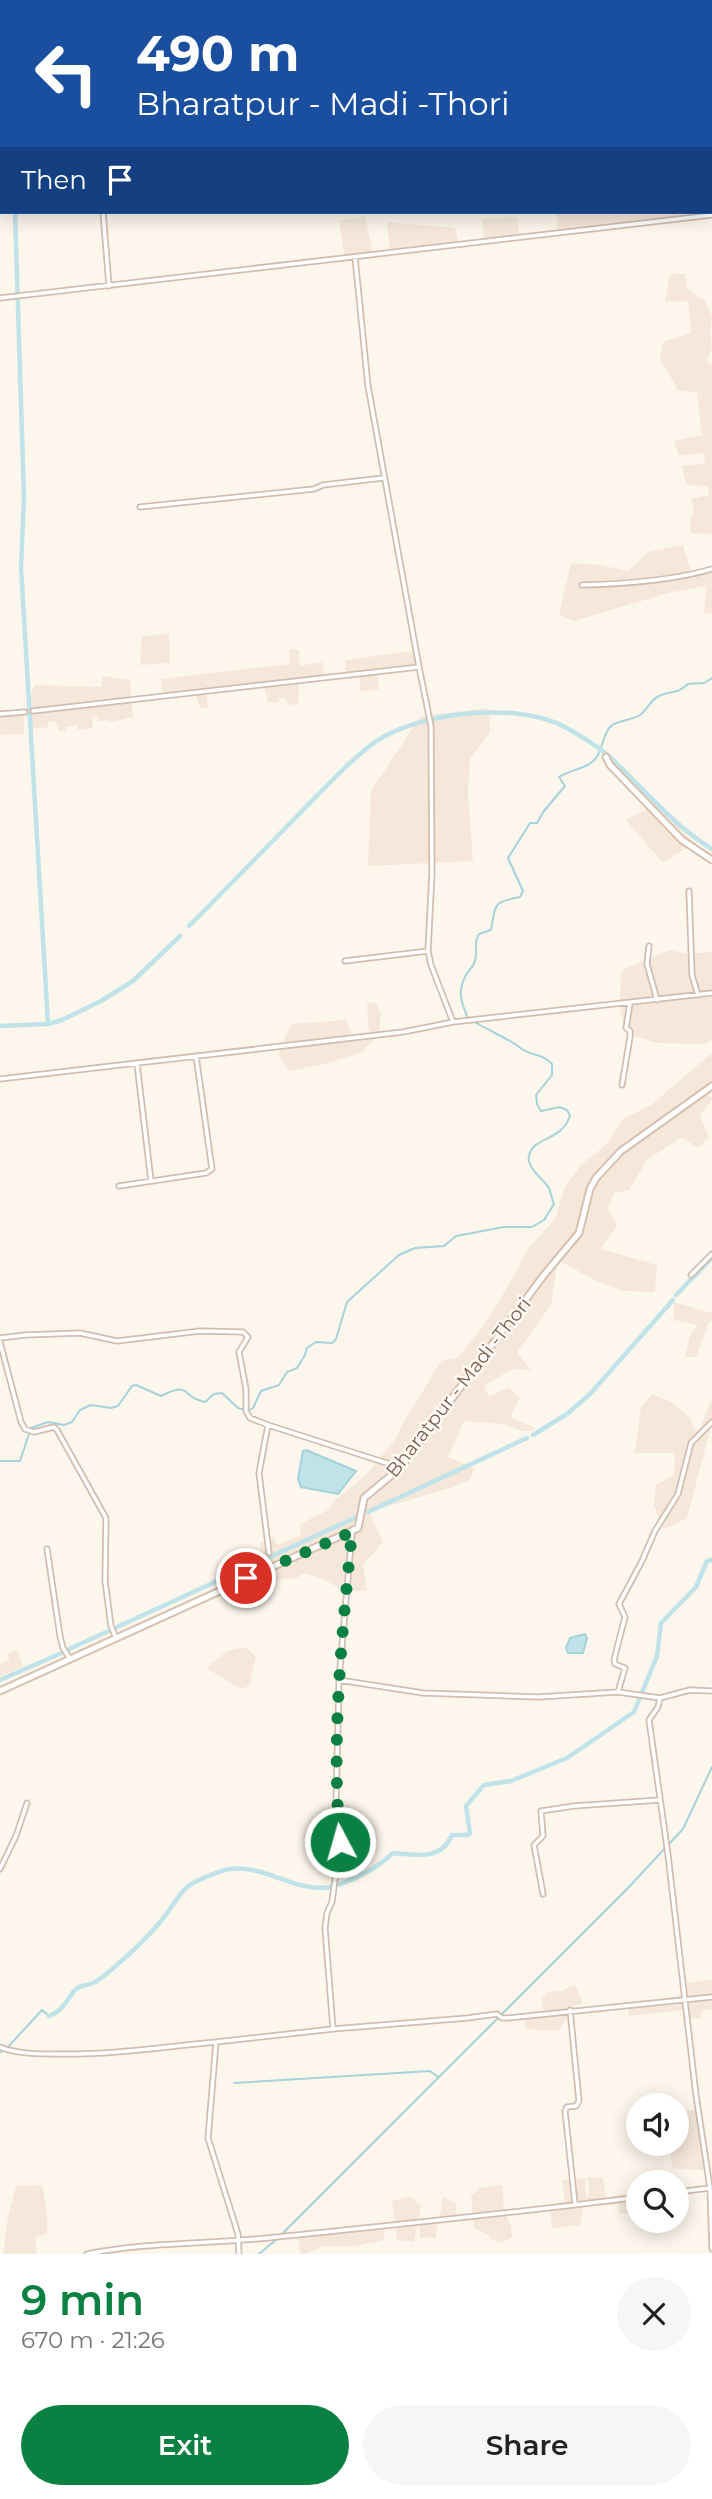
<!DOCTYPE html>
<meta charset="utf-8">
<style>
body{margin:0;font-family:Montserrat,sans-serif;background:#f6f6f6;color:#202124;height:100vh;display:flex;flex-direction:column;font-size:26px;white-space:nowrap}
*{box-sizing:border-box;margin:0}
p{font-size:23px;color:#757577}
.icon{flex:none;width:38px;height:38px;fill:none;stroke:currentColor;stroke-width:2;stroke-linecap:round;stroke-linejoin:round}
.map{position:relative;height:2254px;overflow:hidden}
.side{display:flex;flex-direction:column;background:#fff;flex:1}
.side>*{flex:none}
.banner{position:absolute;left:0px;top:0px;width:712px;height:214px;box-shadow:0 4px 18px #0003;background:#1a4fa0;color:#fff;overflow:hidden}
.fabs{position:absolute;left:626px;top:2093px;display:grid;gap:14px}
.fabs a{display:grid;place-items:center;width:63px;height:63px;border-radius:50%;background:#fff;box-shadow:0 4px 18px #0003;font-size:35px}
.pin{position:absolute;display:grid;place-items:center;width:60px;height:60px;color:#fff;margin:-30px;border:4px solid #fff;border-radius:50%;box-shadow:0 2px 7px #0007}
.me{position:absolute;width:77px;margin:-38px;rotate:354deg;stroke-linejoin:round;filter:drop-shadow(0 0 5px #0008)}
.turn{display:flex;align-items:center;gap:24px;height:147px;padding:0 21px;font-size:32px}
.turn .icon{width:91px;height:91px;stroke-width:2.5}
.turn b{display:block;font-size:49px;line-height:60px}
.then{display:flex;align-items:center;height:66px;padding:0 21px;background:#0003;gap:14px;font-size:26px}
.round{display:grid;place-items:center;flex:none;width:74px;height:74px;border-radius:37px;background:#f6f6f6}
.summary{display:flex;align-items:center;justify-content:space-between;height:119px;padding:0 21px}
h1{font-size:42px;font-weight:600;line-height:52px;color:#0b8043}
.button{display:flex;gap:14px;margin-top:auto;padding:14px 21px}
.button a{flex:1;height:80px;border-radius:42px;background:#0b8043;color:#fff;font-size:28px;font-weight:600;line-height:80px;text-align:center}
.button a+a{background:#f6f6f6;color:#202124}
.map>svg:first-child{display:block}
.residential{fill:#f5e8da}
.water{fill:#bfe3e8;stroke:#a5d3da;stroke-width:2}
.lines{fill:none;stroke-linecap:round;stroke-linejoin:round}
.stream{stroke:#a5d3da;stroke-width:2}
.canal{stroke:#bfe3e8;stroke-width:4.5}
.street-casing{stroke:#d1beb0;stroke-width:7}
.secondary-casing{stroke:#d6c0b0;stroke-width:9}
.street{stroke:#fff;stroke-width:3.5}
.secondary{stroke:#fff;stroke-width:5}
.route{stroke:#0b8043;stroke-width:12;stroke-dasharray:0 21.6}
.labels{text-anchor:middle;stroke-width:5;stroke-linejoin:round;paint-order:stroke}
.street-label{font-size:19px;fill:#7a5c4d;stroke:#fffaf3}
</style>
<div class="map">
<svg width="712" height="2254" viewBox="0 0 712 2254">
<rect width="100%" height="100%" fill="#fdf6ec"/>
<path class="residential" d="M 557,212 L 677,212 L 679,219 L 557,229 Z
M 365,216 L 373,254 L 345,258 L 339,221 Z
M 517,217 L 519,237 L 484,241 L 482,219 Z
M 387,222 L 455,228 L 459,244 L 390,252 Z
M 670,274 L 686,274 L 687,288 L 705,301 L 712,317 L 710,330 L 712,348 L 707,361 L 712,365 L 712,534 L 691,533 L 690,521 L 694,509 L 691,499 L 709,495 L 708,487 L 686,484 L 682,466 L 705,463 L 704,453 L 679,456 L 674,441 L 702,435 L 697,393 L 678,390 L 660,359 L 663,342 L 691,333 L 688,301 L 665,302 Z
M 683,545 L 692,574 L 712,571 L 712,613 L 704,614 L 706,586 L 668,593 L 574,621 L 559,615 L 571,563 L 600,565 L 628,571 L 648,552 Z
M 169,634 L 170,663 L 140,665 L 142,636 Z
M 290,649 L 299,650 L 299,666 L 322,662 L 325,676 L 299,684 L 298,704 L 289,705 L 286,698 L 280,698 L 278,703 L 268,702 L 264,687 L 206,693 L 208,707 L 200,708 L 196,695 L 163,695 L 161,679 L 289,664 Z
M 414,651 L 417,667 L 377,672 L 379,690 L 361,691 L 359,676 L 347,675 L 345,660 Z
M 103,676 L 130,680 L 133,717 L 111,722 L 109,720 L 98,721 L 97,717 L 93,717 L 92,728 L 78,730 L 77,725 L 66,727 L 66,730 L 59,732 L 56,722 L 48,722 L 49,727 L 32,729 L 30,698 L 34,685 L 101,687 Z
M 489,708 L 490,732 L 470,759 L 468,794 L 473,861 L 368,866 L 371,791 L 421,716 Z
M 24,715 L 24,734 L 0,735 L 0,717 Z
M 657,804 L 694,843 L 663,863 L 626,820 Z
M 670,950 L 686,954 L 712,952 L 712,1039 L 706,1044 L 657,1043 L 626,1033 L 619,1004 L 622,970 Z
M 375,1002 L 381,1013 L 379,1034 L 362,1052 L 324,1064 L 289,1071 L 278,1054 L 291,1024 L 346,1020 L 353,1037 L 369,1035 L 367,1004 Z
M 712,1053 L 712,1090 L 703,1085 L 712,1099 L 700,1116 L 709,1138 L 697,1148 L 682,1137 L 647,1160 L 629,1190 L 614,1193 L 608,1208 L 617,1226 L 600,1249 L 657,1265 L 655,1292 L 623,1291 L 592,1279 L 558,1260 L 551,1305 L 517,1352 L 531,1370 L 512,1369 L 484,1386 L 489,1396 L 509,1388 L 520,1398 L 510,1417 L 535,1428 L 531,1431 L 523,1431 L 501,1424 L 464,1421 L 448,1457 L 475,1469 L 469,1480 L 453,1487 L 369,1512 L 383,1542 L 363,1565 L 367,1590 L 346,1592 L 321,1578 L 304,1573 L 297,1578 L 264,1581 L 260,1544 L 273,1537 L 278,1545 L 301,1535 L 300,1524 L 330,1509 L 334,1501 L 365,1476 L 398,1436 L 401,1427 L 441,1361 L 457,1358 L 481,1329 L 515,1275 L 527,1250 L 556,1218 L 564,1189 L 581,1165 L 606,1145 L 623,1119 L 651,1105 Z
M 674,1302 L 712,1313 L 712,1321 L 709,1322 L 696,1357 L 685,1357 L 690,1336 L 698,1325 L 674,1320 Z
M 652,1394 L 673,1403 L 689,1417 L 698,1434 L 712,1398 L 712,1422 L 687,1518 L 664,1529 L 654,1506 L 656,1485 L 674,1475 L 675,1453 L 635,1453 L 641,1407 Z
M 246,1647 L 256,1657 L 249,1686 L 241,1689 L 206,1668 L 227,1651 Z
M 17,1650 L 23,1667 L 0,1676 L 0,1664 L 10,1660 L 7,1654 Z
M 712,1980 L 712,2009 L 703,2010 L 701,2018 L 688,2019 L 687,1983 Z
M 575,1985 L 583,2003 L 567,2008 L 567,2016 L 559,2031 L 525,2029 L 525,2019 L 545,2016 L 541,2000 L 548,1992 L 561,1991 Z
M 682,1995 L 684,2010 L 629,2016 L 628,2006 Z
M 696,2110 L 704,2170 L 672,2169 L 670,2144 L 677,2144 L 677,2111 Z
M 588,2177 L 603,2178 L 606,2198 L 639,2192 L 639,2213 L 620,2214 L 618,2204 L 583,2207 L 580,2225 L 552,2228 L 550,2209 L 555,2204 L 565,2201 L 562,2180 L 585,2178 L 586,2197 L 589,2196 Z
M 42,2185 L 47,2212 L 47,2234 L 35,2237 L 37,2254 L 3,2254 L 8,2217 L 16,2186 Z
M 502,2185 L 504,2208 L 511,2227 L 512,2237 L 502,2243 L 492,2240 L 488,2235 L 474,2228 L 471,2196 L 480,2188 Z
M 410,2196 L 421,2206 L 414,2242 L 397,2240 L 392,2201 Z
M 443,2197 L 456,2203 L 457,2219 L 439,2221 Z
M 438,2221 L 436,2238 L 420,2237 L 420,2223 Z
M 385,2226 L 384,2240 L 356,2246 L 323,2246 L 306,2254 L 301,2254 L 297,2235 Z"/>
<path class="water" d="M 306,1450 L 356,1471 L 338,1494 L 301,1487 L 298,1479 L 303,1451 Z
M 585,1634 L 587,1638 L 583,1653 L 568,1653 L 566,1648 L 570,1638 Z"/>
<g class="lines">
<path class="stream" d="M 468,1018 C 461,1003 457,991 466,975 C 468,971 474,966 475,961 C 478,951 473,944 479,934 L 491,930 C 496,903 493,902 520,897 L 523,891 L 508,858 L 530,823 L 537,823 L 544,811 L 565,786 L 559,777 C 572,769 588,769 597,757 C 603,747 604,729 614,724 C 622,720 632,720 640,715 C 647,710 651,699 659,696 C 672,690 676,695 688,684 L 704,683 L 712,678
M 0,1461 L 20,1461 L 31,1428 L 48,1422 L 64,1425 L 72,1422 L 80,1410 L 91,1405 L 111,1408 L 118,1406 L 132,1386 L 136,1385 L 161,1396 C 192,1380 181,1398 205,1402 L 214,1394 L 222,1393 L 238,1408 L 248,1411 L 253,1408 L 261,1391 L 279,1385 L 287,1372 L 297,1368 L 305,1355 L 307,1348 L 316,1342 L 332,1343 L 336,1339 L 347,1302 L 399,1255 L 415,1248 L 444,1246 L 456,1236 L 504,1227 L 532,1227 L 544,1220 L 554,1204 C 552,1199 551,1193 549,1188 C 544,1180 526,1167 529,1156 C 533,1136 561,1142 570,1116 L 567,1110 L 560,1107 L 541,1111 L 537,1104 L 536,1095 L 552,1075 L 552,1064 C 540,1052 533,1057 522,1049 C 508,1038 489,1031 473,1021
M 7,2048 L 42,2010 L 49,2016
M 0,2053 L 3,2051
M 234,2083 L 430,2071 L 438,2077
M 281,2235 L 626,1890 L 683,1829 L 712,1767
M 259,2254 L 277,2239"/>
<path class="canal" d="M 11,0 L 11,2
M 15,212 L 24,498 L 21,567 L 48,1024
M 189,926 C 227,888 264,850 301,812 C 325,788 348,762 375,742 C 418,712 518,701 565,727 C 581,736 600,747 613,760 C 646,791 674,826 712,849
M 0,1026 L 48,1024 L 62,1020 L 101,1001 L 133,981 L 180,936
M 676,1295 L 712,1258
M 533,1435 L 567,1414 L 590,1394 L 673,1300
M 368,1512 L 527,1438
M 115,1628 L 359,1516
M 67,1650 L 111,1630
M 0,1680 L 64,1652
M 338,1885 C 360,1877 376,1869 393,1853 C 416,1855 441,1861 452,1835 L 468,1835 L 470,1833 L 466,1806 L 484,1785 L 511,1781 L 567,1758 L 634,1712 L 657,1656 L 661,1623 L 696,1587 L 707,1561 L 712,1560
M 49,2016 C 63,2011 66,2001 74,1991 C 80,1984 87,1986 93,1983 C 100,1980 106,1974 111,1970 C 129,1955 146,1939 161,1921 C 170,1911 177,1896 187,1887 C 195,1880 211,1875 221,1871 C 259,1859 294,1894 331,1887"/>
<defs>
<path id="street" d="M 86,0 L 86,2
M 363,2 L 376,0
M 103,212 L 109,286
M 0,298 L 712,215
M 140,507 L 314,489 L 323,485 L 383,478
M 582,585 C 625,584 670,581 712,569
M 419,667 L 431,726 L 432,873 L 428,951 L 431,965 L 453,1022
M 33,711 L 419,667 L 368,386 L 355,257
M 0,714 L 25,712
M 689,891 L 692,975 L 698,995
M 649,946 L 647,964 L 657,1000
M 345,961 L 428,951
M 137,1064 L 151,1181
M 0,1079 L 403,1032 L 453,1022 L 712,993
M 622,1085 L 630,1037 L 630,1031 L 626,1028 L 630,1003
M 119,1186 L 206,1173 L 212,1169 L 196,1056
M 691,1275 L 712,1254
M 0,1338 L 25,1335 L 80,1333 L 117,1341 L 200,1331 L 243,1332 L 248,1337 L 239,1352 L 246,1389 L 246,1411 L 250,1418 L 268,1425
M 0,1342 L 21,1422 L 25,1429 L 34,1432 L 54,1427 L 57,1430 L 106,1518 L 105,1581 L 111,1626 L 116,1638
M 712,1422 L 691,1443 L 678,1494 L 655,1531 L 642,1561 L 619,1604 L 625,1617 L 614,1660 L 615,1664 L 625,1668 L 618,1692 L 660,1698 L 658,1707 L 649,1720 L 668,1855 L 696,2095 L 710,2188 L 712,2249
M 352,1532 L 339,1680 L 336,1805 L 340,1842 L 332,1902 L 327,1913 L 325,1928 L 333,2029 L 467,2018 L 497,2014 L 502,2018 L 507,2018 L 712,1997
M 47,1549 L 60,1636 L 63,1648 L 70,1659
M 269,1553 L 259,1473 L 268,1425 L 399,1467
M 339,1680 L 423,1693 L 539,1697 L 618,1692
M 660,1698 L 690,1690 L 712,1691
M 0,1869 L 16,1836 L 27,1803
M 543,1894 L 534,1845 L 543,1836 L 541,1811 L 574,1806 L 659,1800
M 570,2010 L 579,2101 L 576,2106 L 567,2107 L 565,2111 L 575,2204
M 0,2047 C 17,2054 40,2054 59,2054 C 111,2055 163,2047 216,2042
M 677,2192 L 710,2188
M 87,2254 C 147,2242 208,2244 268,2238 C 392,2225 515,2213 639,2197
M 239,2254 L 238,2234 L 208,2138 L 216,2042 L 333,2029"/>
<path id="secondary" d="M 606,757 L 610,765 L 682,840 L 712,860
M 0,1691 L 358,1528 L 364,1498 L 400,1468 L 544,1275 L 579,1233 L 590,1189 L 596,1178 L 621,1151 L 712,1086"/>
</defs>
<use href="#street" class="street-casing"/>
<use href="#secondary" class="secondary-casing"/>
<use href="#street" class="street"/>
<use href="#secondary" class="secondary"/>
</g>
<g class="lines">
<path class="route" d="M 246,1578 L 352,1532 C 342,1634 331,1739 340,1842"/>
</g>
<g class="labels">
<g class="street-label">
<text transform="translate(458 1387) rotate(-52)" y="7">Bharatpur - Madi -Thori</text>
</g>
</g>
</svg>
<div class="fabs">
<a><svg class="icon" aria-label="sound" viewBox="0 0 24 24"><path d="M4 9h4l5-4v14l-5-4H4zM17 9q2 3 0 6"/></svg></a>
<a><svg class="icon" aria-label="search" viewBox="0 0 24 24"><circle cx="10" cy="10" r="6"/><path d="M15 15l6 6"/></svg></a>
</div>
<div class="pin" style="left:246px;top:1578px;background:#d93025"><svg class="icon" aria-label="arrive" viewBox="0 0 24 24"><path d="M6 21V4h12l-3 4 3 4H6"/></svg></div>
<svg class="me" style="left:340px;top:1842px" viewBox="-20 -20 40 40"><circle r="17" fill="#0b8043" stroke="#fff" stroke-width="3"/><path d="M0-11L8 9 0 5-8 9z" fill="#fff"/></svg>
<div class="banner">
<div class="turn"><svg class="icon" aria-label="left" viewBox="0 0 24 24"><path d="M17 20v-9H6M10 6l-5 5 5 5"/></svg><div><b>490 m</b>Bharatpur - Madi -Thori</div></div>
<div class="then">Then<svg class="icon" aria-label="arrive" viewBox="0 0 24 24"><path d="M6 21V4h12l-3 4 3 4H6"/></svg></div>
</div>
</div>
<section class="side">
<div class="summary"><div><h1>9 min</h1><p>670 m · 21:26</p></div><a class="round"><svg class="icon" aria-label="close" viewBox="0 0 24 24"><path d="M6 6l12 12M18 6L6 18"/></svg></a></div>
<div class="button"><a>Exit</a><a>Share</a></div>
</section>
